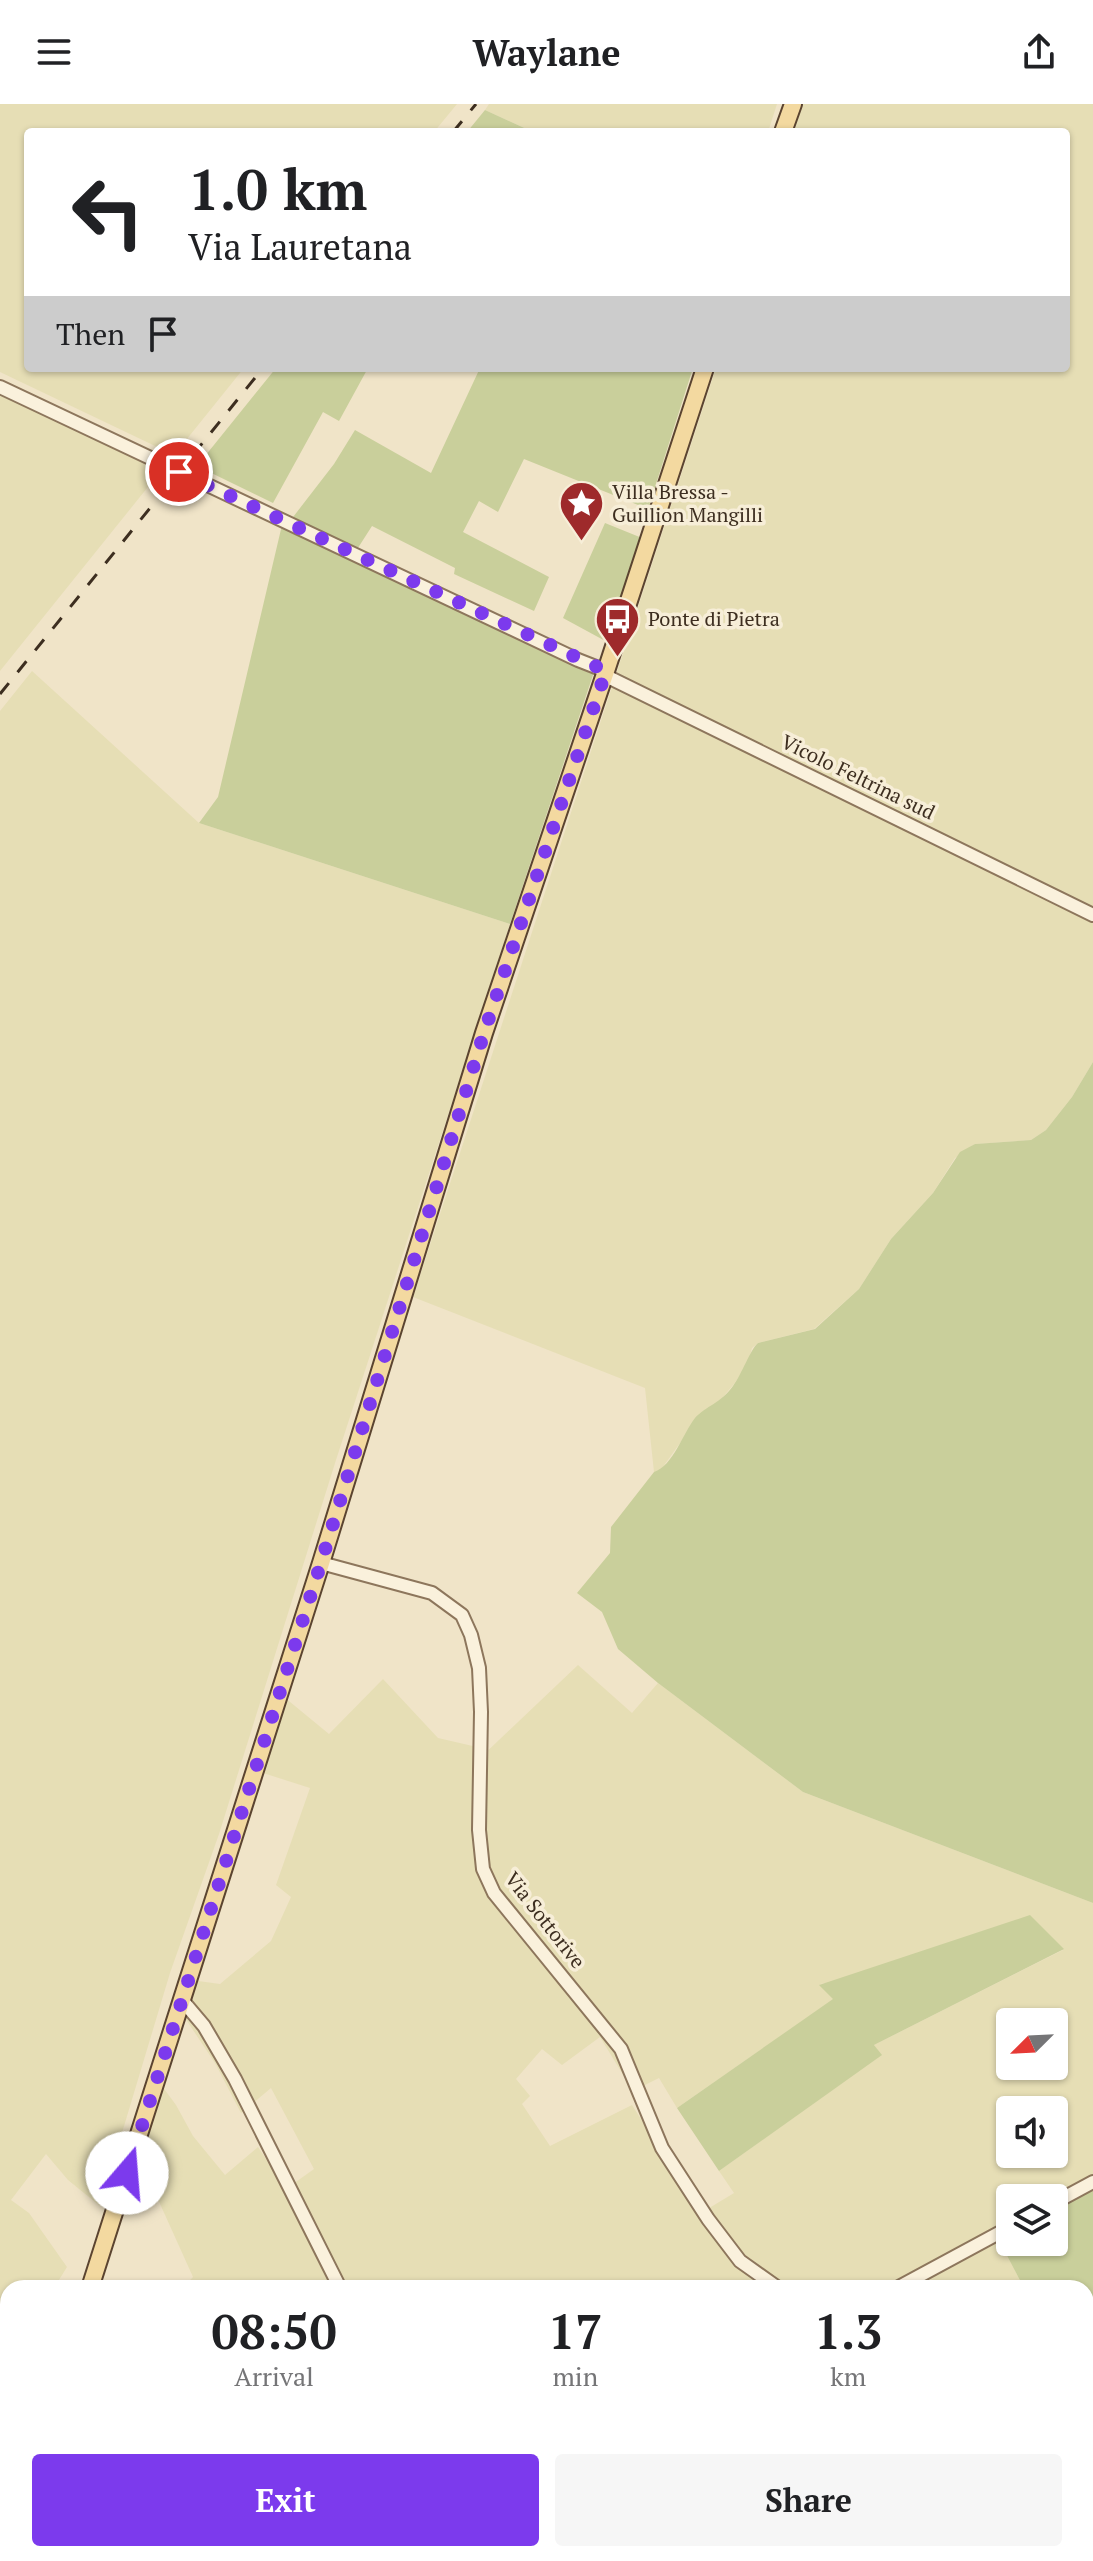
<!DOCTYPE html>
<style>
body{margin:0;font-family:"PT Serif",serif;background:#f6f6f6;color:#202124;height:100vh;display:flex;flex-direction:column;font-size:30px;white-space:nowrap}
*{box-sizing:border-box;margin:0}
p{font-size:26px;color:#757577}
.icon{flex:none;width:44px;height:44px;fill:none;stroke:currentColor;stroke-width:2;stroke-linecap:round;stroke-linejoin:round}
.map{position:relative;flex:1;overflow:hidden}
.side{position:absolute;left:0px;top:2176px;width:1094px;height:282px;display:flex;flex-direction:column;background:#fff;border-radius:24px 24px 0 0;box-shadow:0 2px 6px #0004}
.side>*{flex:none}
.guide{position:absolute;left:24px;top:24px;width:1046px;height:244px;border-radius:8px;box-shadow:0 2px 6px #0004;background:#fff;color:#202124;overflow:hidden}
.needle{width:52px;rotate:246deg}
.controls{position:absolute;left:996px;top:1904px;display:grid;gap:16px}
.controls a{display:grid;place-items:center;width:72px;height:72px;border-radius:8px;background:#fff;box-shadow:0 2px 6px #0004;font-size:40px}
.pin{position:absolute;display:grid;place-items:center;width:68px;height:68px;color:#fff;margin:-34px;border:4px solid #fff;border-radius:50%;box-shadow:0 2px 8px #0007}
.me{position:absolute;width:88px;margin:-44px;rotate:18deg;stroke-linejoin:round;filter:drop-shadow(0 0 6px #0008)}
.turn{display:flex;align-items:center;gap:28px;height:168px;padding:0 32px;font-size:36px}
.turn .icon{width:104px;height:104px;stroke-width:2.5}
.turn b{display:block;font-size:56px;line-height:68px}
.then{display:flex;align-items:center;height:76px;padding:0 32px;background:#0003;gap:16px;font-size:30px}
.eta{display:flex;justify-content:space-evenly;align-items:center;height:136px;text-align:center}
.eta b{font-size:48px;font-weight:700;line-height:56px}
.cta{display:flex;gap:16px;margin-top:auto;padding:16px 32px}
.cta a{flex:1;height:92px;border-radius:8px;background:#7c3aed;color:#fff;font-size:32px;font-weight:700;line-height:92px;text-align:center}
.cta a+a{background:#f6f6f6;color:#202124}
header{display:flex;justify-content:space-between;align-items:center;height:104px;padding:0 32px;background:#fff;font-size:36px;font-weight:700}
.map>svg:first-child{display:block}
.farmland{fill:#e6deb5;fill-rule:evenodd}
.green{fill:#c9cf9b}
.lines{fill:none;stroke-linecap:round;stroke-linejoin:round}
.minor-casing{stroke:#8d765c;stroke-width:16}
.major-casing{stroke:#5b4430;stroke-width:20}
.minor{stroke:#faf1dc;stroke-width:12}
.major{stroke:#f3d9a0;stroke-width:16}
.rail{stroke:#3d2e20;stroke-width:3;stroke-dasharray:14 14;stroke-linecap:butt}
.route{stroke:#7c3aed;stroke-width:14;stroke-dasharray:0 25.2}
.labels{text-anchor:middle;stroke-width:7;stroke-linejoin:round;paint-order:stroke}
.poi-label{font-size:20px;fill:#3d2e20;stroke:#f7eed8;text-anchor:start}
.street-label{font-size:20px;fill:#3d2e20;stroke:#f7eed8}
</style>
<header><svg class="icon" aria-label="menu" viewBox="0 0 24 24"><path d="M4 6h16M4 12h16M4 18h16"/></svg>Waylane<svg class="icon" aria-label="share" viewBox="0 0 24 24"><path d="M12 15V3M7 8l5-5 5 5M5 13v7h14v-7"/></svg></header>
<div class="map">
<svg width="1093" height="2457" viewBox="0 0 1093 2457">
<rect width="100%" height="100%" fill="#f0e4c8"/>
<path class="farmland" d="M 0,0 L 457,0 L 434,28 L 28,28 L 28,264 L 244,264 L 174,351 L 0,268 Z
M 489,0 L 777,0 L 768,28 L 533,28 L 485,6 Z
M 800,0 L 1093,0 L 1093,958 L 1072,993 L 1046,1026 L 1031,1036 L 975,1040 L 955,1054 L 933,1089 L 891,1135 L 859,1185 L 814,1225 L 758,1239 L 752,1244 L 748,1260 L 734,1280 L 718,1299 L 703,1307 L 660,1367 L 654,1368 L 645,1284 L 413,1193 L 716,264 L 1066,264 L 1066,28 L 791,28 Z
M 0,286 L 164,363 L 0,567 Z
M 32,567 L 199,719 L 510,820 L 336,1356 L 219,1730 L 170,1869 L 100,2102 L 68,2076 L 46,2050 L 11,2096 L 29,2109 L 67,2163 L 54,2184 L 8,2184 L 8,2240 L 0,2248 L 0,607 Z
M 578,1561 L 632,1609 L 658,1579 L 803,1688 L 1093,1799 L 1093,2073 L 1054,2094 L 1010,2094 L 1010,2118 L 994,2127 L 1024,2184 L 183,2184 L 193,2173 L 138,2051 L 159,1978 L 176,2001 L 193,2032 L 225,2071 L 258,2043 L 286,2085 L 314,2065 L 271,1984 L 241,2009 L 215,1959 L 181,1908 L 191,1876 L 220,1880 L 271,1837 L 291,1793 L 276,1781 L 310,1684 L 260,1668 L 284,1593 L 329,1630 L 383,1575 L 438,1634 L 477,1643 L 478,1656 ZM 1063,1846 L 874,1941 L 881,1951 L 719,2067 L 734,2089 L 701,2109 L 632,2001 L 550,2042 L 522,2000 L 530,1992 L 516,1975 L 542,1945 L 562,1961 L 600,1933 L 633,1987 L 659,1974 L 677,2004 L 834,1895 L 820,1880 ZM 1010,1918 L 1054,1918 L 1054,1962 L 1010,1962 ZM 1010,2006 L 1054,2006 L 1054,2050 L 1010,2050 Z
M 1093,2325 L 1093,2457 L 0,2457 L 0,2404 L 8,2391 L 8,2450 L 1086,2450 L 1086,2328 Z"/>
<path class="green" d="M 485,6 L 533,28 L 467,28 Z
M 276,264 L 368,264 L 339,317 L 323,308 L 273,399 L 197,362 Z
M 480,264 L 693,264 L 648,405 L 524,355 L 498,408 L 479,397 L 463,428 L 549,473 L 534,507 L 454,470 L 455,464 L 372,422 L 356,447 L 290,417 L 334,360 L 355,326 L 431,369 Z
M 605,419 L 642,434 L 609,539 L 563,514 Z
M 282,421 L 467,511 L 594,568 L 510,820 L 199,719 L 218,693 Z
M 1093,958 L 1093,1799 L 803,1688 L 658,1579 L 618,1545 L 602,1508 L 577,1489 L 610,1449 L 611,1423 L 654,1368 C 673,1362 683,1329 695,1314 C 706,1302 721,1299 733,1282 C 742,1270 750,1246 758,1239 L 815,1225 L 859,1185 L 891,1135 L 933,1089 L 960,1048 L 975,1040 L 1031,1036 L 1046,1026 L 1072,993 Z
M 1030,1811 L 1064,1845 L 874,1941 L 882,1951 L 719,2067 L 677,2004 L 833,1895 L 819,1881 Z
M 1093,2073 L 1093,2272 L 1086,2276 L 1086,2184 L 1024,2184 L 994,2127 L 1010,2118 L 1010,2138 L 1054,2138 L 1054,2094 Z"/>
<g class="lines">
<defs>
<path id="minor" d="M 0,283 L 578,556 L 606,567
M 604,571 L 1093,811
M 321,1459 L 432,1489 L 462,1511 L 471,1531 L 479,1564 L 481,1608 L 479,1726 L 483,1765 L 494,1789 L 621,1945 L 662,2044 L 708,2115 L 740,2157 L 778,2184
M 182,1896 L 204,1922 L 235,1975 L 340,2184
M 1054,2099 L 1093,2078
M 897,2184 L 1010,2123"/>
<path id="major" d="M 783,28 L 793,0
M 90,2184 L 321,1459 L 484,929 L 606,567 L 705,264
M 0,2387 L 8,2373"/>
</defs>
<use href="#minor" class="minor-casing"/>
<use href="#major" class="major-casing"/>
<use href="#minor" class="minor"/>
<use href="#major" class="major"/>
<path class="rail" d="M 453,28 L 476,0
M 0,590 L 263,264"/>
</g>
<g class="lines">
<path class="route" d="M 127,2069 L 321,1459 L 484,929 L 606,567 L 179,368"/>
</g>
<defs>
<symbol id="sight-pin" viewBox="-11 -11 22 30"><path d="M0 17L-7.5 6A9.5 9.5 0 1 1 7.5 6Z" fill="#9e2a2b" stroke="#f7eed8"/><path d="M0-6L1.8-2.2L6-1.7L2.9 1.2L3.7 5.4L0 3.3L-3.7 5.4L-2.9 1.2L-6-1.7L-1.8-2.2Z" fill="#fff"/></symbol>
<symbol id="bus-pin" viewBox="-11 -11 22 30"><path d="M0 17L-7.5 6A9.5 9.5 0 1 1 7.5 6Z" fill="#9e2a2b" stroke="#f7eed8"/><path d="M-5-6H5V4H4V6H2V4H-2V6H-4V4H-5ZM-3.5-4V0h7V-4ZM-3.5 1.2v1.5H-2V1.2ZM2 1.2v1.5H3.5V1.2Z" fill="#fff"/></symbol>
</defs>
<g fill-rule="evenodd">
<use href="#sight-pin" x="556" y="374" width="51" height="69"/>
<use href="#bus-pin" x="592" y="490" width="51" height="69"/>
</g>
<g class="labels">
<g class="poi-label">
<text x="612" y="395">Villa Bressa -<tspan x="612" dy="23">Guillion Mangilli</tspan></text>
<text x="648" y="522">Ponte di Pietra</text>
</g>
<g class="street-label">
<text transform="translate(858 673) rotate(26)" y="7">Vicolo Feltrina sud</text>
<text transform="translate(545 1816) rotate(52)" y="7">Via Sottorive</text>
</g>
</g>
</svg>
<div class="controls">
<a><svg class="needle" viewBox="-14 -14 28 28"><path d="M0-13l5 13h-10z" fill="#e53935"/><path d="M0 13l5-13h-10z" fill="#757577"/></svg></a>
<a><svg class="icon" aria-label="sound" viewBox="0 0 24 24"><path d="M4 9h4l5-4v14l-5-4H4zM17 9q2 3 0 6"/></svg></a>
<a><svg class="icon" aria-label="layers" viewBox="0 0 24 24"><path d="M12 4l9 5-9 5-9-5zM3 14l9 5 9-5"/></svg></a>
</div>
<div class="pin" style="left:179px;top:368px;background:#d93025"><svg class="icon" aria-label="arrive" viewBox="0 0 24 24"><path d="M6 21V4h12l-3 4 3 4H6"/></svg></div>
<svg class="me" style="left:127px;top:2069px" viewBox="-20 -20 40 40"><circle r="19" fill="#fff"/><path d="M0-13L10 11 0 6-10 11z" fill="#7c3aed"/></svg>
<div class="guide">
<div class="turn"><svg class="icon" aria-label="left" viewBox="0 0 24 24"><path d="M17 20v-9H6M10 6l-5 5 5 5"/></svg><div><b>1.0 km</b>Via Lauretana</div></div>
<div class="then">Then<svg class="icon" aria-label="arrive" viewBox="0 0 24 24"><path d="M6 21V4h12l-3 4 3 4H6"/></svg></div>
</div>
<section class="side">
<div class="eta">
<div><b>08:50</b><p>Arrival</p></div>
<div><b>17</b><p>min</p></div>
<div><b>1.3</b><p>km</p></div>
</div>
<div class="cta"><a>Exit</a><a>Share</a></div>
</section>
</div>
